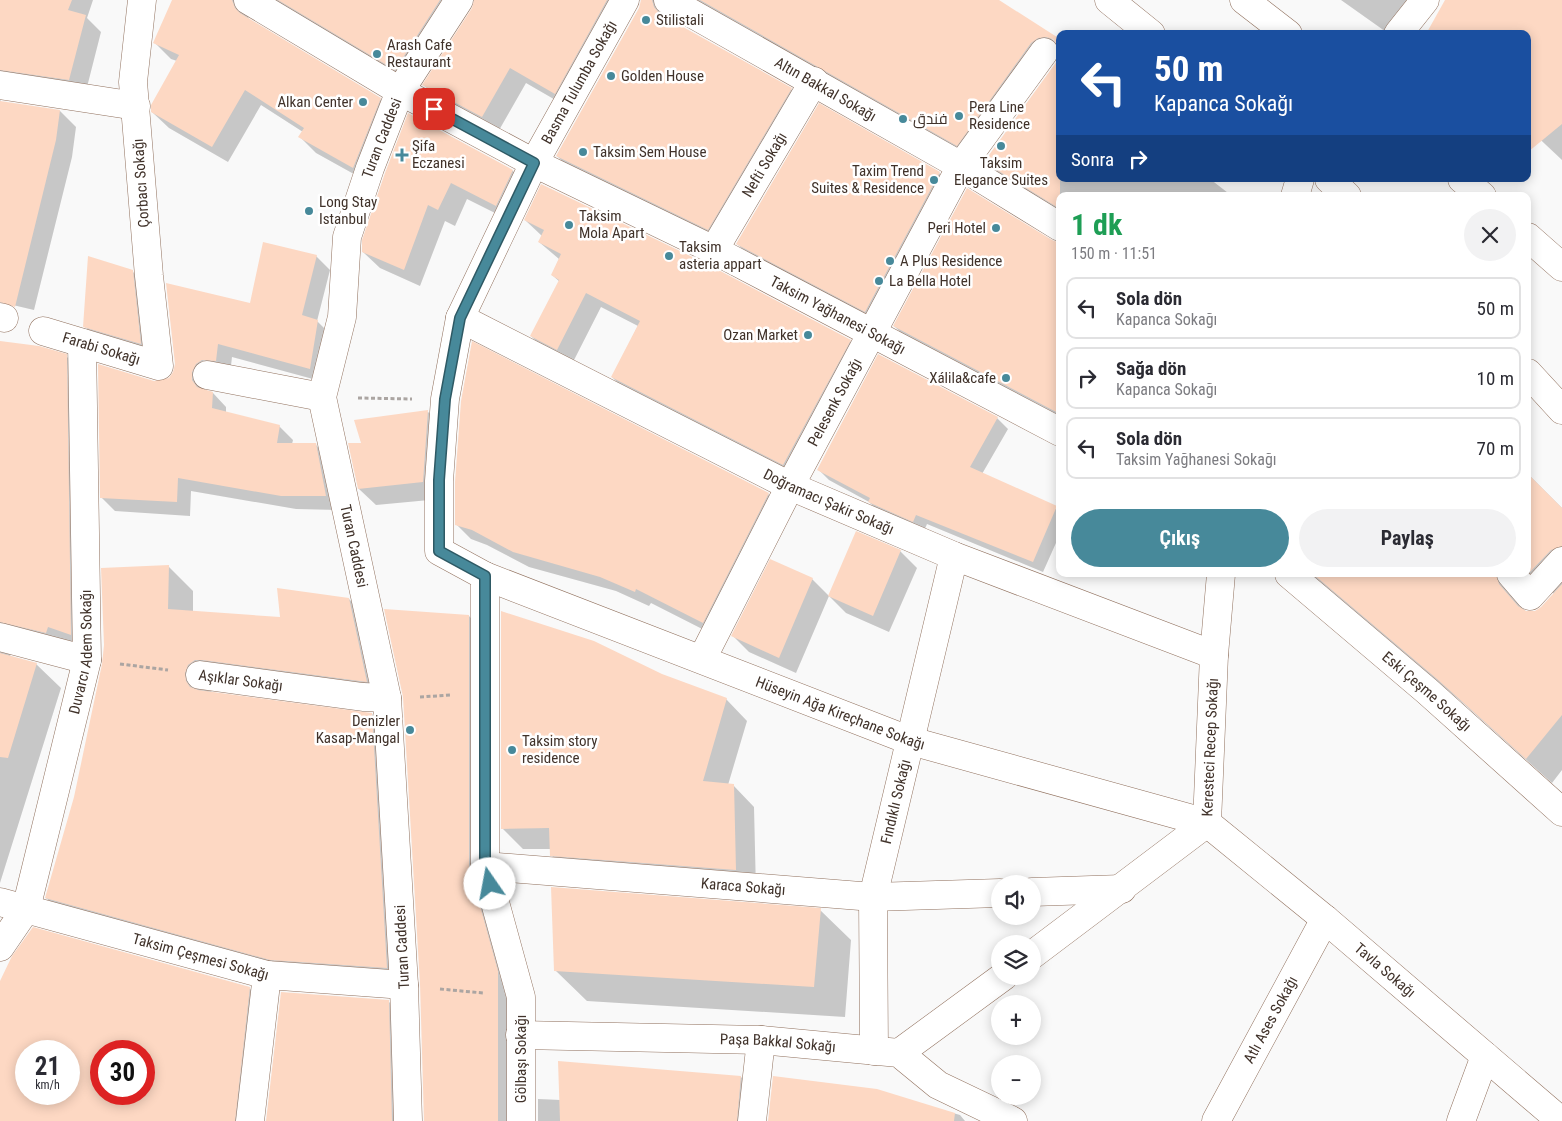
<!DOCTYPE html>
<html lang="tr">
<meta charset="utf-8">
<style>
body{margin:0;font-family:"Roboto Condensed",Cairo,sans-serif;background:#f2f2f3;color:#2b2b33;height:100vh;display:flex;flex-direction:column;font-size:19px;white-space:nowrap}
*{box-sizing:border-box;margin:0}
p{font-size:16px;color:#7c7c81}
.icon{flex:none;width:28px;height:28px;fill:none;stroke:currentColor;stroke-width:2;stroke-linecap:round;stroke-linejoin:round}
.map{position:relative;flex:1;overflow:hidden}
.details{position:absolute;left:1056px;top:192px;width:475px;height:385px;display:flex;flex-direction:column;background:#fff;border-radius:10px;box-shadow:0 2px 12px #0003}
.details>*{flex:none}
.banner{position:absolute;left:1056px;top:30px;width:475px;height:152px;border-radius:10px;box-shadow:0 2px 12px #0003;background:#1a4fa0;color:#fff;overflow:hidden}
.controls{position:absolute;left:991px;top:875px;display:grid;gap:10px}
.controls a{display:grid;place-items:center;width:50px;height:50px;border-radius:50%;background:#fff;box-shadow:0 2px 12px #0003;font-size:25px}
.speed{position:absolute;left:15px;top:1040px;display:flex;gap:10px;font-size:25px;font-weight:700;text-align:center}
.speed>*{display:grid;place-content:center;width:65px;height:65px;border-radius:50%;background:#fff;box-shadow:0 2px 12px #0003;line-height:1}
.speed small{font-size:12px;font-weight:400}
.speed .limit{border:8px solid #d22;background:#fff;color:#111}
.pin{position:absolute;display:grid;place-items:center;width:42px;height:42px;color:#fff;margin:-21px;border-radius:10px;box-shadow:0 2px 8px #0006}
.me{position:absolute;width:55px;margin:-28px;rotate:348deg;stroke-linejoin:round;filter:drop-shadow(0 0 4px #0008)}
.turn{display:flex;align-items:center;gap:18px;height:105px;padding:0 15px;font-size:22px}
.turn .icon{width:65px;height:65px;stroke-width:2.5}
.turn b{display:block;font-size:35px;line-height:42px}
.then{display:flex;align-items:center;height:48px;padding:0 15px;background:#0003;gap:10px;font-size:19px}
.round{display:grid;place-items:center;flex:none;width:52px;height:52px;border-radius:26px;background:#f2f2f3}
.summary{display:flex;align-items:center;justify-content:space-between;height:85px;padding:0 15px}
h1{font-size:30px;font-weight:700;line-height:38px;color:#1e9e55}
.primary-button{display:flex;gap:10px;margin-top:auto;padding:10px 15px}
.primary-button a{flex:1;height:58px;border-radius:30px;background:#47899a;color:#fff;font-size:20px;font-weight:700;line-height:58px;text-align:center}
.primary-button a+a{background:#f2f2f3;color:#2b2b33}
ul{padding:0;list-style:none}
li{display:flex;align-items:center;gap:15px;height:62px;margin:0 10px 8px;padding:0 5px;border:2px solid #e1e1e2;border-radius:10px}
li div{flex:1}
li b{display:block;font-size:19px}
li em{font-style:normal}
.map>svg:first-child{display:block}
.shadow{fill:#0003;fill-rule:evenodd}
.building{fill:#fdd8c3;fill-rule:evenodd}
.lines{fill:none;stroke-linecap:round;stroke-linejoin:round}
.minor-casing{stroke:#91715e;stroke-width:29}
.tertiary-casing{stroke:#91715e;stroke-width:29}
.primary-casing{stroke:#91715e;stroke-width:29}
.path{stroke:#aba5a2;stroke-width:3;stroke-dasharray:4 2.5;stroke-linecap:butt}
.minor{stroke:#fff;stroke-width:28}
.tertiary{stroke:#fff;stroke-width:28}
.primary{stroke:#fff;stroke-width:28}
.route-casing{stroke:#2e5964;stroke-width:12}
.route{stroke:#47899a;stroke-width:9}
.poi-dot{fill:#47899a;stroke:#fff;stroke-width:2}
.labels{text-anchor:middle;stroke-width:5;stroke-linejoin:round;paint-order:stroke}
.poi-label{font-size:15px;fill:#40322a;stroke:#fff;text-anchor:start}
.street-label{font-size:15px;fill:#40322a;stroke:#fff}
</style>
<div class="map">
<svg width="1562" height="1121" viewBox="0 0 1562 1121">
<rect width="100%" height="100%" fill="#f9f9f9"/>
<path class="shadow" d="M 0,0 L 93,0 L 87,18 L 101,32 L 85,95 L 0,99 L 1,102 L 60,111 L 76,127 L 72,157 L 34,310 L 0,302 Z
M 174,0 L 265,0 L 248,16 L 249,20 L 380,99 L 396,115 L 370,183 L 316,153 L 300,137 L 303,132 L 261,105 L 228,162 L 169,128 L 152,112 L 177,61 L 171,59 L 155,43 Z
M 266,0 L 476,0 L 469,2 L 411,85 Z
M 476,0 L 641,0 L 634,2 L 571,109 L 526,83 L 498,132 L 440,101 L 424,85 L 473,9 Z
M 642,0 L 685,0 L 670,8 L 669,20 L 791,89 L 807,105 L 724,245 L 573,172 L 557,156 L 640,8 Z
M 685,0 L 996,0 L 1041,28 L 1057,44 L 1054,48 L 1059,53 L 1047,59 L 973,161 Z
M 1341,0 L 1420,0 L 1389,34 Z
M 1446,0 L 1562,0 L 1562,160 L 1528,128 L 1528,34 Z
M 409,115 L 513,171 L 529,187 L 513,222 L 467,199 L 455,226 L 445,221 L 420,286 L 380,268 L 363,252 Z
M 985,161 L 1060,179 L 1210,179 L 1232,196 L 1060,196 L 1060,217 L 1010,186 Z
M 939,173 L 953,187 L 879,325 L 751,257 L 737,244 Z
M 525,220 L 850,341 L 865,355 L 799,479 L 627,392 L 612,377 L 638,326 L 601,307 L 572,364 L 546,351 L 531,336 L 560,282 L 552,275 L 559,259 L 539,242 L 542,236 Z
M 1052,242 L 1060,244 L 1060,425 L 920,351 L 894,326 Z
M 316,256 L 330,270 L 317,321 L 331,335 L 324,382 L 232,357 L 230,374 L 205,387 L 205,391 L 213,393 L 226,407 L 226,413 L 279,426 L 293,440 L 292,444 L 315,444 L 329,458 L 339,510 L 296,509 L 191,491 L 190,516 L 115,511 L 101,497 L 154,382 L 169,379 L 250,304 Z
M 132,271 L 149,288 L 157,360 L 101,343 L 84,326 Z
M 0,342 L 66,356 L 90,380 L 95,658 L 13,651 L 10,656 L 36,664 L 61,688 L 0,883 Z
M 428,412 L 445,428 L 440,499 L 376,505 L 359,489 L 362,445 L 356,421 Z
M 997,418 L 1008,429 L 982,474 L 1060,511 L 1060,534 L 1043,572 L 927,524 L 924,531 L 880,513 L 869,502 L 829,480 L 818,469 Z
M 1528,474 L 1562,508 L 1562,770 L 1552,783 L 1464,704 L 1326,587 L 1316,584 L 1304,574 L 1528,574 ZM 1543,584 L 1554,594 L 1542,608 L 1535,612 L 1526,612 L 1520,603 Z
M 768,494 L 783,508 L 718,637 L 651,603 L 649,606 L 616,591 L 529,567 L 487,545 L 471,539 L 456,524 Z
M 900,551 L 917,568 L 889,632 L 846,613 L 829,596 L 796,673 L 749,652 L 733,636 L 812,579 L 829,596 Z
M 168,566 L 193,591 L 193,612 L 282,619 L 349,599 L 374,624 L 391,706 L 212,690 L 211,693 L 372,714 L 397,739 L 412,992 L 71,922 L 46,898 Z
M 469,616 L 493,641 L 493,891 L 528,1121 L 425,1121 Z
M 661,675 L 726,699 L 747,721 L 728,785 L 733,785 L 754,807 L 756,891 L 573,876 L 551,855 L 551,849 L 523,849 L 502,828 Z
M 820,910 L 851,940 L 845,1017 L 587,1001 L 556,971 Z
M 0,983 L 249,988 L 274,1012 L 261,1121 L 0,1121 ZM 26,1051 L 69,1051 L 69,1094 L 26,1094 ZM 101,1051 L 144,1051 L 144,1094 L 101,1094 Z
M 388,1001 L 413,1025 L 415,1121 L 267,1121 Z
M 741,1077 L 765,1101 L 764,1121 L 538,1121 L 538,1099 L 561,1100 Z
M 877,1091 L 960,1115 L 965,1121 L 769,1121 Z"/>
<path class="building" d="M 0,0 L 72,0 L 68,10 L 86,15 L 69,80 L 0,70 Z
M 172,0 L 232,0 L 235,8 L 240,13 L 381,98 L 353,168 L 298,137 L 304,128 L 245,90 L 212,147 L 151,112 L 151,105 L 179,55 L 153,43 Z
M 278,0 L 440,0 L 395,70 Z
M 474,0 L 607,0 L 555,94 L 510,68 L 482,117 L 422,85 L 472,8 Z
M 641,0 L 652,0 L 654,7 L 660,14 L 792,88 L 708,230 L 556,156 L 639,8 Z
M 700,0 L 999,0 L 1060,39 L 1060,209 L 984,162 L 1057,61 L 1059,54 L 1058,46 L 1053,39 L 1046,37 L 1038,38 L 1031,43 L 957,146 Z
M 1445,0 L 1562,0 L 1562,124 L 1528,152 L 1528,34 L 1426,34 Z
M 0,101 L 60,110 L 56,140 L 15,307 L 0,302 Z
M 819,103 L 940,172 L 865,312 L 736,244 Z
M 408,113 L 513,170 L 496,206 L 451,183 L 438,210 L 428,205 L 404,270 L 362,252 L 362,240 L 385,173 Z
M 541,184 L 707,264 L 851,340 L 783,465 L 611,377 L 640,321 L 586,293 L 557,350 L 530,336 L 559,280 L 551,275 L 561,254 L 538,242 L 544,230 L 524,220 Z
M 967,188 L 1052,240 L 1060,243 L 1060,414 L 893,326 Z
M 263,242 L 317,255 L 302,315 L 318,320 L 310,369 L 218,344 L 216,361 L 202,360 L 196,364 L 192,372 L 192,380 L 197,387 L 213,392 L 212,408 L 280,425 L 277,443 L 316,443 L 326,496 L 281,496 L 178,478 L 177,502 L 100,498 L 98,364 L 154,381 L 169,378 L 173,372 L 175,364 L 166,283 L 250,303 Z
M 88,256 L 133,270 L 141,344 L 83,327 Z
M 0,341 L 39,346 L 67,354 L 71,635 L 48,627 L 46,633 L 0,622 Z
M 472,341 L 769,493 L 703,623 L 636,589 L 635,592 L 600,577 L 513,552 L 472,530 L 455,525 L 455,482 L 461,401 Z
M 878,354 L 998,417 L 970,467 L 1057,506 L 1033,562 L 916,515 L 913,522 L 868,502 L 870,498 L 817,470 Z
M 428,410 L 423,482 L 358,489 L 348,443 L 361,443 L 354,420 Z
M 1528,474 L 1562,508 L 1562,546 L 1551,550 L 1530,572 L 1528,569 Z
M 856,531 L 901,550 L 873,616 L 828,596 Z
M 770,559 L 813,578 L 779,658 L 731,636 Z
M 169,565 L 168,609 L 280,617 L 277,588 L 349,598 L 367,682 L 202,660 L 195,660 L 188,665 L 185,673 L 186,681 L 190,687 L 198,690 L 372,713 L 387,968 L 270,960 L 45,898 L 74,797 L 102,664 L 104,645 L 101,568 Z
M 1313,574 L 1496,574 L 1499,584 L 1518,606 L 1526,611 L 1535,611 L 1541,607 L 1562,584 L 1562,715 L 1526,759 L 1437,679 Z
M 384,609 L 469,615 L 469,866 L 498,971 L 498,1121 L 424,1121 L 420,984 L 403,697 Z
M 501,611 L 594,641 L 662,674 L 727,698 L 703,781 L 734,784 L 736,870 L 550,856 L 549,828 L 501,829 Z
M 0,653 L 37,663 L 8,758 L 0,757 Z
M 551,887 L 821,908 L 814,987 L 554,971 Z
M 33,927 L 250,987 L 235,1121 L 0,1121 L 0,981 L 12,956 ZM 26,1051 L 69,1051 L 69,1094 L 26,1094 ZM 101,1051 L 144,1051 L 144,1094 L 101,1094 Z
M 281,992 L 389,1000 L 392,1121 L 266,1121 Z
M 558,1061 L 741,1076 L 737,1121 L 560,1121 Z
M 773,1076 L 877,1089 L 955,1113 L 954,1121 L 768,1121 Z"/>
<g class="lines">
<defs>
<g id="minor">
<path id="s1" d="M 248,0 L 400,91 L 534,163 L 714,250 L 1060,432"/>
<path id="s2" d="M 668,0 L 961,166 L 1060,227"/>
<path d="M 1398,34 L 1425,0"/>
<path d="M 0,85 L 136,106"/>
<path d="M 1295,196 L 1300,179"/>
<path id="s3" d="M 714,250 L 814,81"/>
<path d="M 0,317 L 4,318"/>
<path id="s4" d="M 460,318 L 790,486 L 954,556 L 1214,655"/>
<path id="s5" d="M 43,331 L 159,366 L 149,276 L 133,82 L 142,0"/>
<path d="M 207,375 L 322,397"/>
<path id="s6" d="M 1289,574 L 1427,691 L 1562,812"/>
<path d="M 1511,574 L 1530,596 L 1562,561"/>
<path id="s7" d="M 485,576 L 911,741 L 1207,823 L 1325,919 L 1561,1121"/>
<path d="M 0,637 L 87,660"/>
<path id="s8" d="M 702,659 L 790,486 L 961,166 L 1044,52"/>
<path id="s9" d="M 200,675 L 363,697 L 387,698"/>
<path id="s10" d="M 485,866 L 873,897 L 1000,893"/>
<path d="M 1032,892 L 1122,889"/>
<path id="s11" d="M 0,902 L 267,975 L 404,985"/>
<path id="s12" d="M 0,947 L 26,909 L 87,660 L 82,343"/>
<path id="s13" d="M 1032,955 L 1207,823 L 1214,655 L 1221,574"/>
<path id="s14" d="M 520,1035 L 761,1040 L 899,1053 L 938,1085 L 1013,1121"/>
<path id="s15" d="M 874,1051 L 873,897 L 954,556"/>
<path d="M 899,1053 L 1004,976"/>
<path d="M 250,1121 L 267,975"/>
<path id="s16" d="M 521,1121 L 521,997 L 485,866 L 485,576 L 439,551 L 439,481 L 445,399 L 460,318 L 534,163 L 625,0"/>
<path d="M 752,1121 L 761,1040"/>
<path id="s17" d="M 1216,1121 L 1325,919"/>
<path d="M 1461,1121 L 1485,1056"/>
</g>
<g id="tertiary">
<path id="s18" d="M 408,1121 L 404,985 L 387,698 L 322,397 L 342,317 L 347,237 L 370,168 L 400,91 L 459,0"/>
</g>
<path id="primary" d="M 1109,0 L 1151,34
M 1244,0 L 1288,34
M 1329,179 L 1347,196
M 1462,179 L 1482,196
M 1528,237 L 1562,267
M 1528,373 L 1562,410"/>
</defs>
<use href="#minor" class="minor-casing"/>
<use href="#tertiary" class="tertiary-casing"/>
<use href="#primary" class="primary-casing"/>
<path class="path" d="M 358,398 L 412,399
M 120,664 L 168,670
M 420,697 L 451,695
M 440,989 L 483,993"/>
<use href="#minor" class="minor"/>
<use href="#tertiary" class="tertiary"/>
<use href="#primary" class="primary"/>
</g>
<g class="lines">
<defs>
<path id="route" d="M 434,109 L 534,163 L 460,318 L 445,399 L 439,480 L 439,551 L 485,576 L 485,866 L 490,884"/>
</defs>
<use href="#route" class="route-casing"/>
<use href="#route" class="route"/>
</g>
<g class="poi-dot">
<circle cx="646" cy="20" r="5"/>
<circle cx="377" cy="54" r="5"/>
<circle cx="611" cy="76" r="5"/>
<circle cx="363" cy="102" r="5"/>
<circle cx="959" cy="116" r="5"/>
<circle cx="903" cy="119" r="5"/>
<circle cx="1001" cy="146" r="5"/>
<circle cx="583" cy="152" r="5"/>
<path d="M399.5 147.5h5v5h5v5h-5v5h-5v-5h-5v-5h5z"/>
<circle cx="934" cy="180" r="5"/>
<circle cx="309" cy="211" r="5"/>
<circle cx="569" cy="225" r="5"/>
<circle cx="996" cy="228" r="5"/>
<circle cx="669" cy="256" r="5"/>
<circle cx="890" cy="261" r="5"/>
<circle cx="879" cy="281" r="5"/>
<circle cx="808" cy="335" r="5"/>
<circle cx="1006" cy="378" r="5"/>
<circle cx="410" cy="730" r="5"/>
<circle cx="512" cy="750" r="5"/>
</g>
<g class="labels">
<g class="poi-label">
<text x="656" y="25">Stilistali</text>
<text x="387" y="50">Arash Cafe<tspan x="387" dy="17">Restaurant</tspan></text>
<text x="621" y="81">Golden House</text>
<text x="353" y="107" text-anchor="end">Alkan Center</text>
<text x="969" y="112">Pera Line<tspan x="969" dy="17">Residence</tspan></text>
<text x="913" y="124">فندق</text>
<text x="412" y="151">Şifa<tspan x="412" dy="17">Eczanesi</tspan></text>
<text x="593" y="157">Taksim Sem House</text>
<text x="1001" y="168" text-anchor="middle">Taksim<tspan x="1001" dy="17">Elegance Suites</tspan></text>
<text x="924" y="176" text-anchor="end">Taxim Trend<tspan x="924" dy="17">Suites &amp; Residence</tspan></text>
<text x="319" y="207">Long Stay<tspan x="319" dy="17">Istanbul</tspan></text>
<text x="579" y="221">Taksim<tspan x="579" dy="17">Mola Apart</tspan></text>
<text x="986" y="233" text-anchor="end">Peri Hotel</text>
<text x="679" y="252">Taksim<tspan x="679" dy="17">asteria appart</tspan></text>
<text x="900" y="266">A Plus Residence</text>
<text x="889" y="286">La Bella Hotel</text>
<text x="798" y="340" text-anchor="end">Ozan Market</text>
<text x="996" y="383" text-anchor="end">Xálila&amp;cafe</text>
<text x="400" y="726" text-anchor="end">Denizler<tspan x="400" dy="17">Kasap-Mangal</tspan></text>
<text x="522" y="746">Taksim story<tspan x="522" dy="17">residence</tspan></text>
</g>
<g class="street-label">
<text dy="5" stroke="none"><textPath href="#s16" startOffset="1101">Basma Tulumba Sokağı</textPath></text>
<text dy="5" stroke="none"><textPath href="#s2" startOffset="181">Altın Bakkal Sokağı</textPath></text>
<text dy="5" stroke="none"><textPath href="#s18" startOffset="999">Turan Caddesi</textPath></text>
<text dy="5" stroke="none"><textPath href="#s3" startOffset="99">Nefti Sokağı</textPath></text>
<text transform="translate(141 183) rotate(-94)" y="5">Çorbacı Sokağı</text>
<text dy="5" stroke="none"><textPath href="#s1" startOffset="669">Taksim Yağhanesi Sokağı</textPath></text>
<text dy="5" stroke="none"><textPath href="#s5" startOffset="61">Farabi Sokağı</textPath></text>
<text dy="5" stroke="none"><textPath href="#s8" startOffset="289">Pelesenk Sokağı</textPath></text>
<text dy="5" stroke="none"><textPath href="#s4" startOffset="412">Doğramacı Şakir Sokağı</textPath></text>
<text transform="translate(354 546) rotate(78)" y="5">Turan Caddesi</text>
<text dy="5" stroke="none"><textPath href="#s12" startOffset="310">Duvarcı Adem Sokağı</textPath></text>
<text dy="5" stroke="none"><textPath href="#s9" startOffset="41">Aşıklar Sokağı</textPath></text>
<text dy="5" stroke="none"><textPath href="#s6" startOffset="181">Eski Çeşme Sokağı</textPath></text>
<text dy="5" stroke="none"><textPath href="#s7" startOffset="381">Hüseyin Ağa Kireçhane Sokağı</textPath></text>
<text dy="5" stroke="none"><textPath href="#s13" startOffset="295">Keresteci Recep Sokağı</textPath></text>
<text dy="5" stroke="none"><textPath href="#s15" startOffset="252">Fındıklı Sokağı</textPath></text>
<text dy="5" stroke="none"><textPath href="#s10" startOffset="259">Karaca Sokağı</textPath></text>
<text transform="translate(402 947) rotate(-93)" y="5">Turan Caddesi</text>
<text dy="5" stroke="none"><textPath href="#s11" startOffset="208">Taksim Çeşmesi Sokağı</textPath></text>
<text dy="5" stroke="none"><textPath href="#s7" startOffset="995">Tavla Sokağı</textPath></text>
<text dy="5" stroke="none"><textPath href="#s17" startOffset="115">Atlı Ases Sokağı</textPath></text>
<text dy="5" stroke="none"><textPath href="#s14" startOffset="258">Paşa Bakkal Sokağı</textPath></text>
<text transform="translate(521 1059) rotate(-90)" y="5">Gölbaşı Sokağı</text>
</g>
</g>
</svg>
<div class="controls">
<a><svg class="icon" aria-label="sound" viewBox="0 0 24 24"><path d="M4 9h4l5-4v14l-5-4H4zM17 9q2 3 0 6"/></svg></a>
<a><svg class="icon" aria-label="layers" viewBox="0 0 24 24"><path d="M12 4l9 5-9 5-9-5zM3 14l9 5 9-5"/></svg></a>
<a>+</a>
<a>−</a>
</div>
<div class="speed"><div>21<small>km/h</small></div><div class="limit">30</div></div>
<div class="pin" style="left:434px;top:109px;background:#d93025"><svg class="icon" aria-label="arrive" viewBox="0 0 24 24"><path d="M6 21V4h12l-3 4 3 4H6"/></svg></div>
<svg class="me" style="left:490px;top:884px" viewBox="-20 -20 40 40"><circle r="19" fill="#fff"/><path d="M0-13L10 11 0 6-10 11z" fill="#47899a"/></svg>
<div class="banner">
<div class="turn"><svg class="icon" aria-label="left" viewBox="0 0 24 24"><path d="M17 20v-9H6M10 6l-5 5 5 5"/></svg><div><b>50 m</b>Kapanca Sokağı</div></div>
<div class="then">Sonra<svg class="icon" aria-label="right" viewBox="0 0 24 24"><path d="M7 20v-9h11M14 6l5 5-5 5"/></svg></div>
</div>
<section class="details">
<div class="summary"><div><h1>1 dk</h1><p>150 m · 11:51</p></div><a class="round"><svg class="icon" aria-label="close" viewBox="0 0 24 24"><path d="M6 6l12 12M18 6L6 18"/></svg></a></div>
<ul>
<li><svg class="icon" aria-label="left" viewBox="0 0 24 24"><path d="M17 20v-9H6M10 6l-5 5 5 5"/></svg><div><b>Sola dön</b><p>Kapanca Sokağı</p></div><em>50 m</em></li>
<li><svg class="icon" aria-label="right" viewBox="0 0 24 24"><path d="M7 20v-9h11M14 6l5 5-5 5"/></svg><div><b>Sağa dön</b><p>Kapanca Sokağı</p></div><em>10 m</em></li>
<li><svg class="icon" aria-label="left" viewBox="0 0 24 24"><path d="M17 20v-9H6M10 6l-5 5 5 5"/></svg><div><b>Sola dön</b><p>Taksim Yağhanesi Sokağı</p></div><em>70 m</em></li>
</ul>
<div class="primary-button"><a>Çıkış</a><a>Paylaş</a></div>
</section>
</div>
